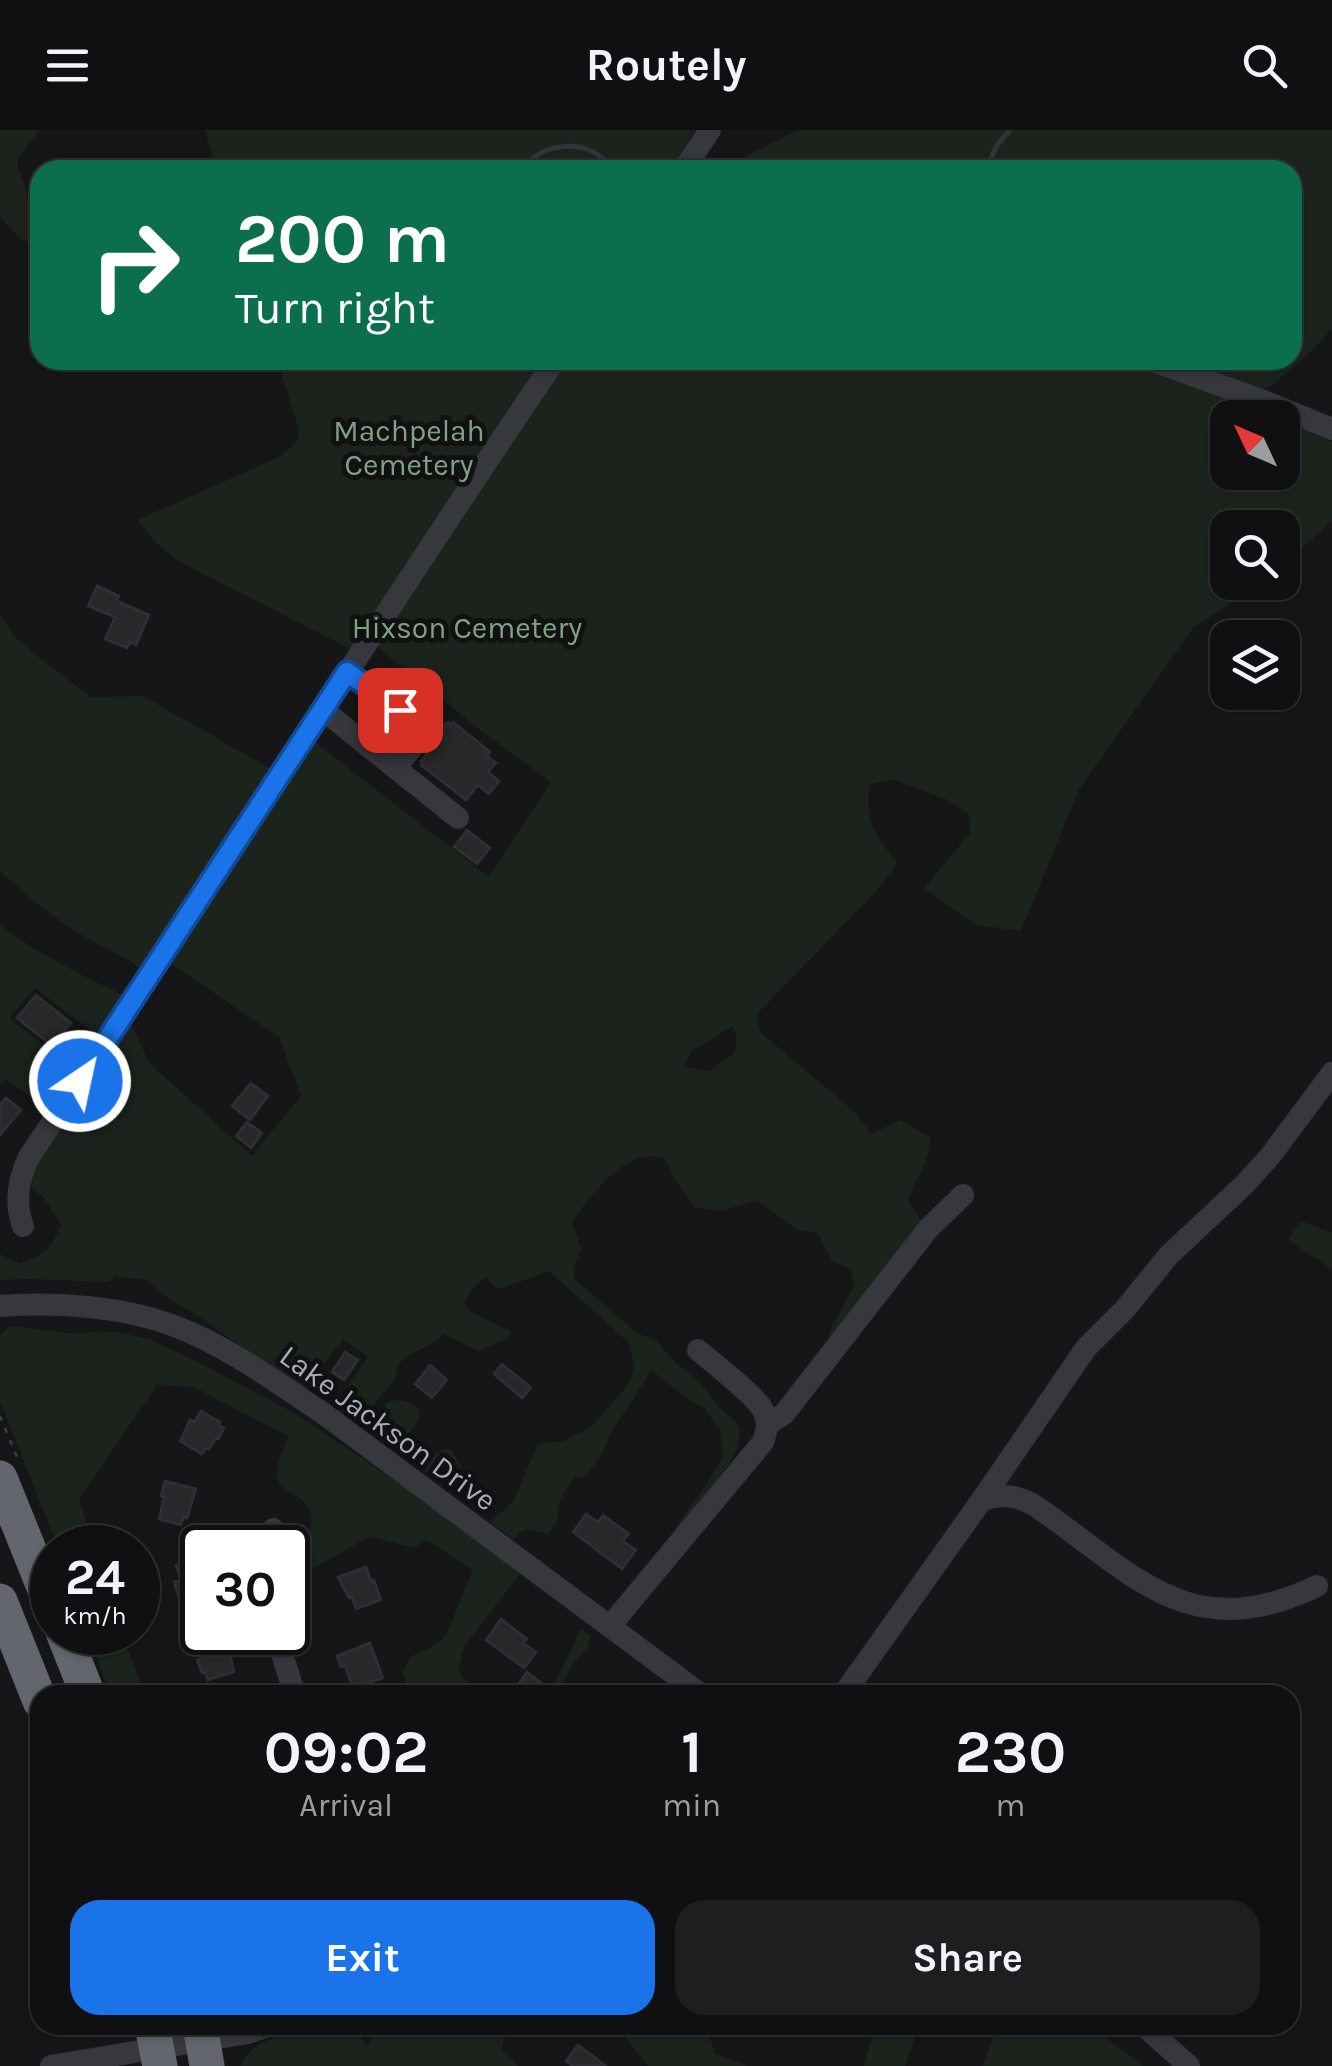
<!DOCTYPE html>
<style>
body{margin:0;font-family:Karla,sans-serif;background:#1e1e20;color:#f1f3f6;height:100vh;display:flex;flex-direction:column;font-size:38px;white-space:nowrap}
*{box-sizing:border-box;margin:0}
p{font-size:32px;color:#9c9d9f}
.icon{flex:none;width:55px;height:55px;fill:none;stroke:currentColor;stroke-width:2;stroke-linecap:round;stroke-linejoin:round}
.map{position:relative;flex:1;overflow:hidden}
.panel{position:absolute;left:30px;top:1555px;width:1270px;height:350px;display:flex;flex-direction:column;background:#101012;border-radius:30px;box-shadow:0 2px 8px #0004,0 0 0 2px #303032}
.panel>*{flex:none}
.top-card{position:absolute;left:30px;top:30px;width:1272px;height:210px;border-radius:30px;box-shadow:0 2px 8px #0004,0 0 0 2px #303032;background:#0b6e4f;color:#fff;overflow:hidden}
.needle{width:65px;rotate:314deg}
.fabs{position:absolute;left:1210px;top:270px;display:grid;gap:20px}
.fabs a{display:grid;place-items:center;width:90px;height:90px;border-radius:20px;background:#101012;box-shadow:0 2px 8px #0004,0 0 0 2px #303032;font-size:50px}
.speed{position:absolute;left:30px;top:1395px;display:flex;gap:20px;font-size:50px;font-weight:700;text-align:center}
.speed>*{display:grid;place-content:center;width:130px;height:130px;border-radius:50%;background:#101012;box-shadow:0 2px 8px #0004,0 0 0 2px #303032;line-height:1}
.speed small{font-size:25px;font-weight:400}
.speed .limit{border:5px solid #111;border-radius:15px;background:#fff;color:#111}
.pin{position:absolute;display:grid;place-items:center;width:85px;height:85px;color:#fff;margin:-42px;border-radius:20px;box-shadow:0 5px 15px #0006}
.me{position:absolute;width:110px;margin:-55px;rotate:34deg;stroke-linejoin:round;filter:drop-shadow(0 0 8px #0008)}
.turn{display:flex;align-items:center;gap:35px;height:210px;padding:0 40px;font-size:45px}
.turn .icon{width:130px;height:130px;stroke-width:2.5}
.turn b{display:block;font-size:70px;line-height:85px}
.eta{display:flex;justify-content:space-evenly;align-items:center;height:170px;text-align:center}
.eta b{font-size:60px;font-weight:700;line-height:70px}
.button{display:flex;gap:20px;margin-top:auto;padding:20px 40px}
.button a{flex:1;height:115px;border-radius:30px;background:#1a73e8;color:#fff;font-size:40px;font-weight:700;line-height:115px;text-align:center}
.button a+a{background:#1e1e20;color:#f1f3f6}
header{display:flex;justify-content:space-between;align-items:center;height:130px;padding:0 40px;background:#101012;font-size:45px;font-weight:700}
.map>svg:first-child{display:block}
.green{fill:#1c231d;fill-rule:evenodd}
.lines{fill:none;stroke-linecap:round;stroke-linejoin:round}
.stream{stroke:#2c353c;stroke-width:5}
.building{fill:#29292c;stroke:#303034;stroke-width:2.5}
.path{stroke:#3d3f44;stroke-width:2.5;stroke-dasharray:5 8;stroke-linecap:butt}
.minor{stroke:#37383d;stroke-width:22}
.highway{stroke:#63666e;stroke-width:35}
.route-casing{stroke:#114b97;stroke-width:25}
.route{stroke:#1a73e8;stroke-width:18}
.labels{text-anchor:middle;stroke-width:10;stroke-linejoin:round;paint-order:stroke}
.park-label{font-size:30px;fill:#7fa381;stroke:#111113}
.street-label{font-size:30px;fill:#a8adb8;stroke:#111113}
</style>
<header><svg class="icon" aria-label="menu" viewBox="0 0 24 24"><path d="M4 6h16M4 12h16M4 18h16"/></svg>Routely<svg class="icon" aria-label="search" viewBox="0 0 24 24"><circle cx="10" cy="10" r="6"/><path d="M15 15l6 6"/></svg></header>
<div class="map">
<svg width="1332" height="1936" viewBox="0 0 1332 1936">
<rect width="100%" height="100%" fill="#161618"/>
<path class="green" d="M 0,0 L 40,0 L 18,28 L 18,37 L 40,99 L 40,109 L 34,115 L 19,108 L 0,87 Z
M 205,0 L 695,0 L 669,40 L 216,40 Z
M 798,0 L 1332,0 L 1332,199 L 1304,229 L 1269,257 L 1235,270 L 1275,287 L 1228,288 L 1228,342 L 1282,342 L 1283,291 L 1332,312 L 1332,391 L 1283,435 L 1282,398 L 1228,398 L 1228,452 L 1262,453 L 1193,498 L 1079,659 L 1021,801 L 976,795 L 924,758 L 970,703 L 969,684 L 948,670 L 892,649 L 869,655 C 866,696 873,701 897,733 L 882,755 L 756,885 L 760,902 L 856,983 L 871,1004 L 901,990 L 930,1007 C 929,1034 917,1045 908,1070 L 921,1090 L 828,1216 L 830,1200 L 854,1156 L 851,1140 L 831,1130 L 818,1103 L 796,1099 L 757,1070 L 722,1081 L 694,1077 L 674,1048 L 665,1029 C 659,1028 654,1026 649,1026 C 619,1028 587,1070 572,1092 L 581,1119 L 575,1133 L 574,1149 L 637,1203 L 656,1211 L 677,1234 L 701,1253 L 718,1276 L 737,1293 L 740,1302 L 738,1316 L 731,1331 L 671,1410 L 679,1393 L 711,1348 L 723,1326 L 720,1300 L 703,1277 L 689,1270 L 651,1240 L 633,1270 L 612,1300 L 602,1324 L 588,1344 L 583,1348 L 576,1347 C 565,1360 556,1371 558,1389 L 548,1404 L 528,1399 L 519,1403 L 514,1410 L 490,1392 L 513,1372 L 538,1314 L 564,1311 L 592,1296 L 628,1255 L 634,1237 L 629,1213 L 549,1141 L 500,1159 L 491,1154 L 486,1147 L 473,1158 L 464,1173 L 471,1182 L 512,1202 L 503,1210 L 478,1221 L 444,1204 L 430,1215 L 410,1224 L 398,1234 L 395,1249 L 364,1286 L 349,1293 L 331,1280 L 368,1227 L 343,1209 L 304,1261 L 198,1186 L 171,1170 L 146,1150 L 115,1146 L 109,1152 L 28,1149 L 0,1150 L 0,1124 L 20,1134 C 44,1124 51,1120 61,1095 L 44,1068 L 31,1057 L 36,1031 L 130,891 L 149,933 L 252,1026 L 301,966 L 279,907 L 170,833 L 312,610 L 489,747 L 551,652 L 480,600 L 375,515 L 567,230 L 1292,230 L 1292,40 L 713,40 L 745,27 ZM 733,896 L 737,909 L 734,923 L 709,941 L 684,937 L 692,921 Z
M 277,230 L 541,230 L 373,484 L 352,520 L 178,431 L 155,412 L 138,390 L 281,326 L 297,311 L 299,300 Z
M 0,484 L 14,506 L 32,522 L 91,567 L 143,566 L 271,639 L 141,839 C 123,824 101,817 80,804 C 51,786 25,764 0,741 Z
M 0,795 C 38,824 79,844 123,865 L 97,905 L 35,858 L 9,888 L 72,938 L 46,977 L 5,949 L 0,953 Z
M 1301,1091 L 1332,1103 L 1332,1139 L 1288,1110 Z
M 10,1196 L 66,1203 L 118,1202 L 151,1210 L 196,1231 L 294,1283 L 429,1373 L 522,1441 L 464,1517 L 458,1540 L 475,1565 L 409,1565 L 403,1542 L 410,1527 L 433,1516 L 446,1506 L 473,1440 L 427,1410 L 413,1418 L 370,1406 L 309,1441 L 301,1437 C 303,1420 312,1405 311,1388 C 310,1363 279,1365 277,1346 C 276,1333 284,1318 288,1306 L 194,1257 L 157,1255 L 79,1369 L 94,1417 L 58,1417 L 0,1271 L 0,1205 Z
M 396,1270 L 405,1271 L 419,1278 L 419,1291 L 401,1312 L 388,1317 L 371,1304 L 380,1293 L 386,1273 Z
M 443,1319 L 451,1319 L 462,1338 L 439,1352 L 423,1338 L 430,1328 Z
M 581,1499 L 590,1505 L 587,1520 L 574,1532 L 556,1565 L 546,1565 L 559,1545 Z
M 88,1503 L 121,1503 L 146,1565 L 110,1565 Z
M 305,1895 L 352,1895 L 368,1917 L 376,1895 L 509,1895 L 501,1920 L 518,1936 L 241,1936 C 249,1911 284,1906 305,1895 Z
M 616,1895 L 707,1895 L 714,1923 L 747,1936 L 648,1936 Z
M 875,1895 L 919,1895 L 905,1936 L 864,1936 Z
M 997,1895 L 1090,1895 L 1143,1936 L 983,1936 Z"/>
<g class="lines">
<path class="stream" d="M 521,40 C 542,10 594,7 612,40
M 986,40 L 997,15 L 1010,0"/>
</g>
<path class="building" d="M 97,456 L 119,466 L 117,471 L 149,485 L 136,515 L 130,512 L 127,518 L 105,509 L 115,487 L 88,476 Z
M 448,592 L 451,595 L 453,592 L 490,622 L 487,626 L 496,633 L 488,642 L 499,651 L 489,664 L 478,655 L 466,670 L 421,635 L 422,632 L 421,631 L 439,609 L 441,598 Z
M 467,700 L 490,718 L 477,734 L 454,717 Z
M 36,865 L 71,893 L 52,916 L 17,888 Z
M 251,953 L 268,966 L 250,990 L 232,976 Z
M 6,968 L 21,980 L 0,1005 L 0,975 Z
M 247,992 L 262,1003 L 251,1018 L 236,1006 Z
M 345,1222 L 358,1230 L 344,1250 L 332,1242 Z
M 502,1234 L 531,1258 L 522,1268 L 494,1244 Z
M 430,1235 L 447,1250 L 432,1268 L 415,1254 Z
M 201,1281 L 220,1292 L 219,1295 L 224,1298 L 218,1309 L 216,1308 L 209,1319 L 206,1318 L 202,1324 L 180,1311 L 190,1290 L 194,1292 Z
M 165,1351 L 196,1359 L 187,1388 L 184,1387 L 181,1395 L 159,1389 L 164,1367 L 161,1366 Z
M 586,1384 L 598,1392 L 603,1385 L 629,1404 L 623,1411 L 636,1420 L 622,1439 L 573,1402 Z
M 202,1426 L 202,1467 L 181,1474 L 174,1452 L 181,1450 L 176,1435 Z
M 366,1437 L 371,1451 L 374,1450 L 381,1470 L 356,1479 L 352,1467 L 349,1468 L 338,1447 Z
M 501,1489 L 527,1509 L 523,1513 L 536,1522 L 524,1538 L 486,1510 Z
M 228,1503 L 233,1518 L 229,1520 L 234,1542 L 208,1550 L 205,1542 L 202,1543 L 197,1530 L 204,1528 L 200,1512 Z
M 370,1513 L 383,1548 L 353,1558 L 345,1536 L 341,1537 L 337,1526 Z
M 527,1542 L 545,1556 L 538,1565 L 521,1565 L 514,1560 Z
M 578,1915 L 606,1936 L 573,1936 L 566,1931 Z"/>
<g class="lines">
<path class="path" d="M 0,1286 L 17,1327"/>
<path class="minor" d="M 683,40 L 710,0
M 1150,230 L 1261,270 L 1332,299
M 347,542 L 427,600 L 396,637
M 323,580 L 458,688
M 23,1096 C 14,1072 18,1050 29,1027 C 206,763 376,494 555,230
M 0,1176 C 57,1172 123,1176 177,1197 C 229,1217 277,1253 324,1284 L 702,1565
M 767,1295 L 784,1284 L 928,1099 L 963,1065
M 981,1371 L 1086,1218 L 1125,1179 L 1169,1125 L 1245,1054 L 1271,1025 L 1332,943
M 264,1418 L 273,1399
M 610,1496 L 763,1312 C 767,1301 769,1291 763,1280 C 755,1265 713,1233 698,1220
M 275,1502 L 295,1565
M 843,1565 L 981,1371 C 1001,1363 1016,1365 1034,1375 C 1133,1442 1188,1518 1317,1456
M 1143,1895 L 1189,1936
M 51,1936 L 248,1903 L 271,1895"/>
<path class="highway" d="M 0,1348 L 52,1477
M 0,1471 L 40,1571
M 63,1502 L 88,1565
M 152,1895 L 160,1936
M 200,1895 L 207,1936"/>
</g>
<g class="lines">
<defs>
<path id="route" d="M 80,951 L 347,542 L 400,580"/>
</defs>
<use href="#route" class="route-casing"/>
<use href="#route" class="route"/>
</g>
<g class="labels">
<g class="park-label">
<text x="409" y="311">Machpelah<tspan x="409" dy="34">Cemetery</tspan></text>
<text x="467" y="508">Hixson Cemetery</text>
</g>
<g class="street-label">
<text transform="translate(388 1298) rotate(36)" y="10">Lake Jackson Drive</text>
</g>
</g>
</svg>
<div class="fabs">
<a><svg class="needle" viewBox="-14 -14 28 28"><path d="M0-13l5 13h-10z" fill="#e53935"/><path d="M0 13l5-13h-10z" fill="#9c9d9f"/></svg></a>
<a><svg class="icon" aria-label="search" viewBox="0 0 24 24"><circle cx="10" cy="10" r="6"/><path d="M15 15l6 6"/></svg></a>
<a><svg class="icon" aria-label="layers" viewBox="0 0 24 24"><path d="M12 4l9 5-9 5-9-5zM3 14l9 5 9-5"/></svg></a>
</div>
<div class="speed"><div>24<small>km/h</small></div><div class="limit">30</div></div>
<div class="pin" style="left:400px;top:580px;background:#d93025"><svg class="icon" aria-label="arrive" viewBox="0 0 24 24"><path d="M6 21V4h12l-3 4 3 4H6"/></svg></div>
<svg class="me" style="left:80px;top:951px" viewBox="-20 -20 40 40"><circle r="17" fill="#1a73e8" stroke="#fff" stroke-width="3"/><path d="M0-11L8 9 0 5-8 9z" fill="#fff"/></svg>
<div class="top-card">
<div class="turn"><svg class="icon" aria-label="right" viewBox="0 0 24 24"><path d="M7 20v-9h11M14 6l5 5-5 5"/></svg><div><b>200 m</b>Turn right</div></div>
</div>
<section class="panel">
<div class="eta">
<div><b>09:02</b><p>Arrival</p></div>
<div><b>1</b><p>min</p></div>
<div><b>230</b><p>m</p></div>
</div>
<div class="button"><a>Exit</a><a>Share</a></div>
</section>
</div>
